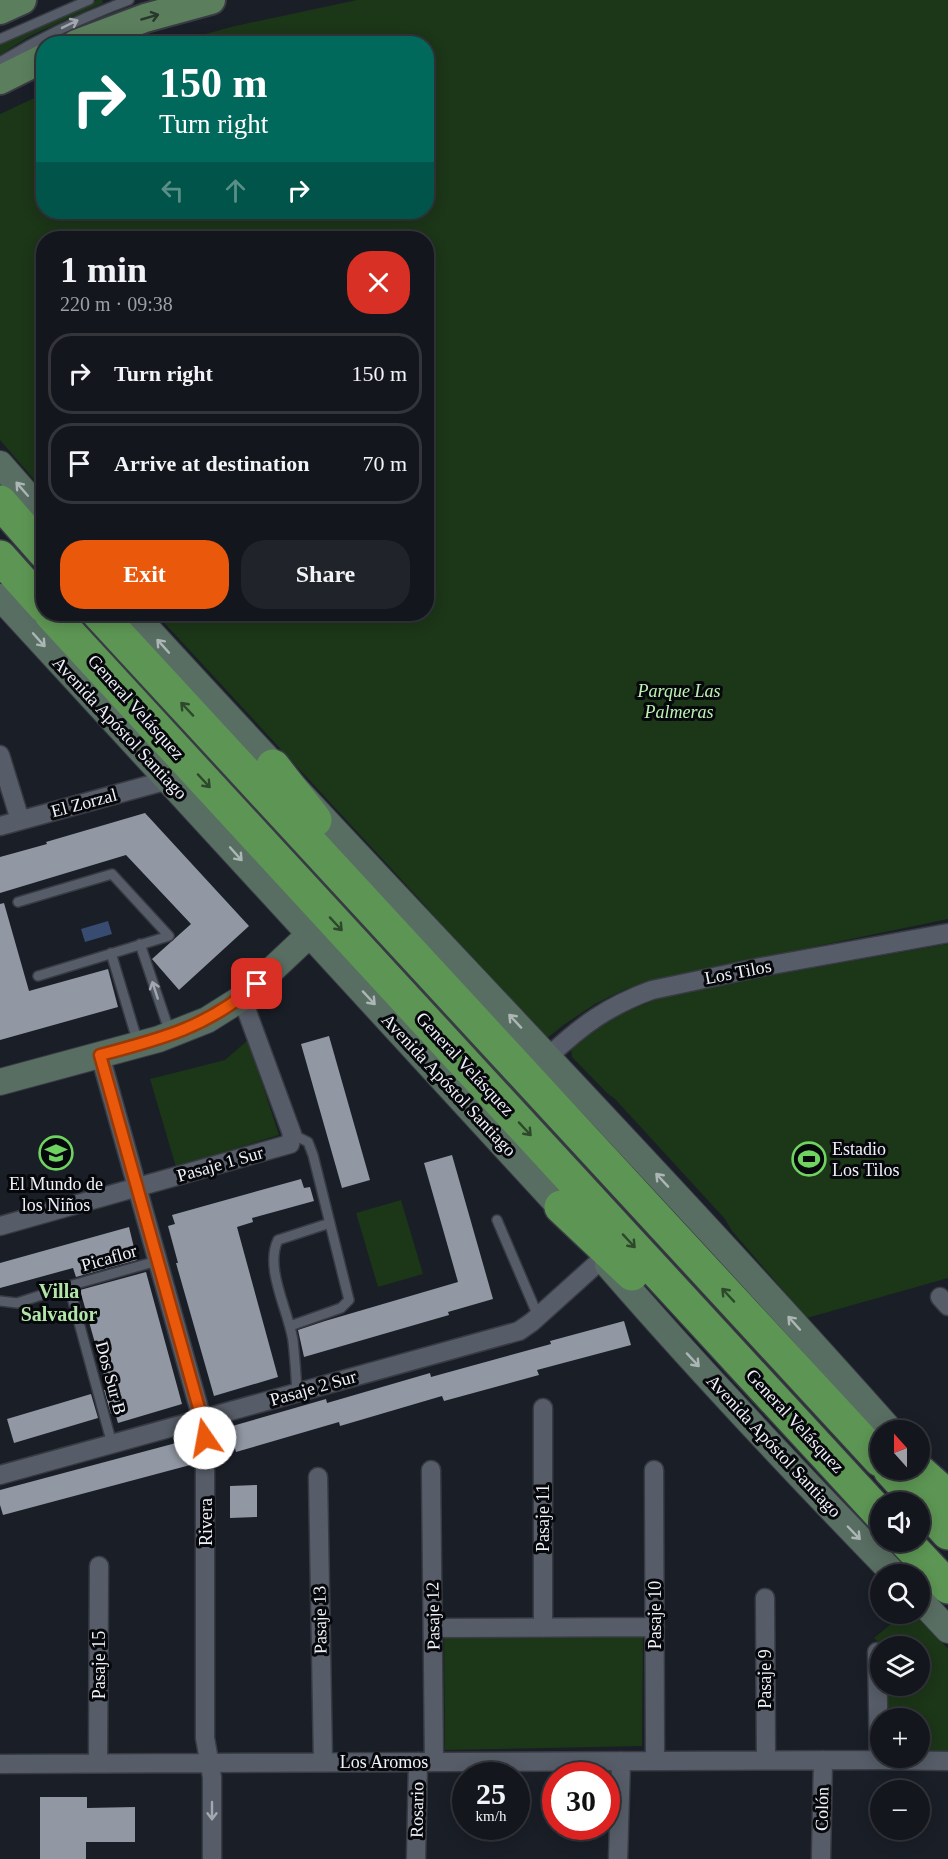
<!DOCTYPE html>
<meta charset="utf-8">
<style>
body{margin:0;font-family:"Times New Roman",serif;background:#21232a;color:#f1f3f6;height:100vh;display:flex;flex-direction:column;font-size:22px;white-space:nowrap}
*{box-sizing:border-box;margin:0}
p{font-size:20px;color:#9d9fa4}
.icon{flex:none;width:33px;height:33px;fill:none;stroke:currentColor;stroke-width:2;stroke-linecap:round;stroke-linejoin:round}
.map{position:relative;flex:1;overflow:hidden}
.drawer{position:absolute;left:36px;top:231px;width:398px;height:390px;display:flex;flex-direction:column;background:#14161d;border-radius:24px;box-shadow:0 3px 15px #0003,0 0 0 2px #33353b}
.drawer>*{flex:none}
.guide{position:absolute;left:36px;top:36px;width:398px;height:183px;border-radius:24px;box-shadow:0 3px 15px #0003,0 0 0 2px #33353b;background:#00695c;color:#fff;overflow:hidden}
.needle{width:39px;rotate:339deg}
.buttons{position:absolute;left:870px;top:1420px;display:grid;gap:12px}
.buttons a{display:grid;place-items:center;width:60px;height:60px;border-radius:50%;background:#14161d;box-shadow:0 3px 15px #0003,0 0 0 2px #33353b;font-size:30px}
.speed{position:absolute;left:452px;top:1762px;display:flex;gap:12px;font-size:30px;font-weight:700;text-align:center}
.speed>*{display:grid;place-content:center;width:78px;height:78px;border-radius:50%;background:#14161d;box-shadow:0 3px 15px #0003,0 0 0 2px #33353b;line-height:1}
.speed small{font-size:15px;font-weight:400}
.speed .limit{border:9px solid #d22;background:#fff;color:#111}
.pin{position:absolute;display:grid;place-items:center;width:51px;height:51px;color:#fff;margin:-26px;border-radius:12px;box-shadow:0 3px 9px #0006}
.me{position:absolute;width:66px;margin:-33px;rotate:348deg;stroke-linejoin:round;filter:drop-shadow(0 0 4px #0008)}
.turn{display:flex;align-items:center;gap:21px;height:126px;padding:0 24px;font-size:27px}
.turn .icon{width:78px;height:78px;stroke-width:2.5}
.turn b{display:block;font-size:42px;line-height:51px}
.lanes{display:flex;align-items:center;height:57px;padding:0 24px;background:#0003;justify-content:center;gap:30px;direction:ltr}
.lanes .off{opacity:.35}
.round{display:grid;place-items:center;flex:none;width:63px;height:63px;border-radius:24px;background:#21232a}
.head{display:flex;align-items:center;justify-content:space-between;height:102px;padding:0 24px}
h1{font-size:36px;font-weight:700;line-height:45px}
.button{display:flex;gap:12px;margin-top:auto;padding:12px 24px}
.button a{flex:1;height:69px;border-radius:24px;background:#ea580c;color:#fff;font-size:24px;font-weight:700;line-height:69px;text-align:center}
.button a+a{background:#21232a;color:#f1f3f6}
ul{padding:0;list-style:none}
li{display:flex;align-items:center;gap:18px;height:81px;margin:0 12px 9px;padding:0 12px;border:3px solid #33353b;border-radius:24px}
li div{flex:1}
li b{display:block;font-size:22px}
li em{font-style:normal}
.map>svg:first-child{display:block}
.green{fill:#1c3618}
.water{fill:#384b71}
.building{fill:#9197a3}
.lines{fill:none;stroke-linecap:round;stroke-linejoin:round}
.lane-casing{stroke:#383b43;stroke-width:12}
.street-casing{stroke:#383b43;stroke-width:21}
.secondary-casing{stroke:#383b43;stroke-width:28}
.primary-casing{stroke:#383b43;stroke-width:32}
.highway-casing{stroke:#383b43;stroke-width:36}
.lane{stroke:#575d68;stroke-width:9}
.street{stroke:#575d68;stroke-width:18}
.secondary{stroke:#596e62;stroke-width:26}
.primary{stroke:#5b7f5c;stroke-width:28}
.highway{stroke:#5d9654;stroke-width:33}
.oneway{stroke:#29382c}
.oneway2{stroke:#a3a8b0}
.oneway3{stroke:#acb7b5}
.oneway4{stroke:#2e482c}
.route-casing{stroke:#983908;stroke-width:15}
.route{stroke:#ea580c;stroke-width:10}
.labels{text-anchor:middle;stroke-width:6;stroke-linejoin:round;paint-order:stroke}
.park-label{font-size:18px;font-style:italic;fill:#bef3b5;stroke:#07080c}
.street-label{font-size:18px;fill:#eff2f9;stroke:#07080c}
.poi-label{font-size:18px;fill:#eff2f9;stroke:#07080c;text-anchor:start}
.neighbourhood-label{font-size:20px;font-weight:bold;fill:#b1e6a8;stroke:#07080c}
</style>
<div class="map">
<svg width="948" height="1859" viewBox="0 0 948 1859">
<rect width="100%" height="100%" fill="#1a1e27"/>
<path class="green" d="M 97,0 L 102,0 L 103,3 L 30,36 L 0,55 L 0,45 Z
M 357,0 L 948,0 L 948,919 L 736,963 L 626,989 L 595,1004 L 565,1024 L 542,1042 L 421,901 L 156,614 L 426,614 L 426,238 L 44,238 L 43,490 L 0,440 L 0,114 L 43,94 L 44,212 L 426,212 L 426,44 L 172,43 L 235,26 Z
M 948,944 L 948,1278 L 807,1318 L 732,1231 L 725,1219 L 615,1099 L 607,1093 L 572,1057 L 571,1049 L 605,1021 L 657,999 L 702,988 Z
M 248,1040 L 279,1135 L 176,1167 L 150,1079 L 225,1060 Z
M 401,1200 L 423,1274 L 378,1287 L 356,1213 Z
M 903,1614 L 917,1614 L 948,1649 L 948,1752 L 920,1752 L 920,1719 L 887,1719 L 887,1686 L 920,1686 L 920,1647 L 884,1647 L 874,1638 Z
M 643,1635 L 642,1746 L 445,1750 L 444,1636 Z"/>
<path class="water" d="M 108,921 L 112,934 L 85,942 L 81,929 Z"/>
<path class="building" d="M 145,813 L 249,926 L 179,990 L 152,959 L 191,924 L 126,855 L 0,893 L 0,857 L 47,844 L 46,842 Z
M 4,903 L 29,991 L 108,969 L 118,1007 L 0,1040 L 0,904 Z
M 329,1036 L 370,1180 L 342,1188 L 301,1044 Z
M 452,1155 L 493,1299 L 448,1312 L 449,1315 L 304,1357 L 298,1330 L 325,1321 L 458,1282 L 424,1163 Z
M 301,1179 L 304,1188 L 310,1187 L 314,1201 L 252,1218 L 253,1222 L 237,1227 L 278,1377 L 214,1396 L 176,1263 L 178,1263 L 168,1226 L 175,1224 L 172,1215 Z
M 129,1227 L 137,1260 L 76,1277 L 73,1268 L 0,1288 L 0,1263 Z
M 146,1272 L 182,1404 L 118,1423 L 115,1413 L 111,1414 L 104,1390 L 108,1389 L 80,1290 Z
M 624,1321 L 631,1345 L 537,1370 L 539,1375 L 444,1401 L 442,1396 L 340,1426 L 339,1422 L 236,1452 L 229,1427 L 326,1399 L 327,1403 L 430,1373 L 431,1377 L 551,1344 L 550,1341 Z
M 91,1394 L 98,1418 L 14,1443 L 7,1419 Z
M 191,1439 L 194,1451 L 194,1464 L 3,1515 L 0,1505 L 0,1490 Z
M 257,1485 L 257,1517 L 230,1518 L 230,1486 Z
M 40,1797 L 87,1797 L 87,1808 L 135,1807 L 135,1842 L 86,1842 L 86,1859 L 40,1859 Z"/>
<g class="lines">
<defs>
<path id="lane" d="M 0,39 L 89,0
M 0,62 C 41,37 84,17 129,0
M 18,902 L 112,874 L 169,936 L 38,976
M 140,944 L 170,1033
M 111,953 L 138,1043
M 497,1220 L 538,1316
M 69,1286 L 112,1444
M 0,1301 L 17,1303 L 69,1286 L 157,1261
M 290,1326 L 341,1308 L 349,1300 L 313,1155 L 308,1142 L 292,1134
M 297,1393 C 296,1375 295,1358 293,1341 C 289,1312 264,1268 278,1240 L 330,1223"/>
<path id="street" d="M 0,755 L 20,820
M 0,826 L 168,780
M 100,1055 L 202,1419 L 205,1438 L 205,1738 L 212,1777 L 212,1859
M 548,1057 C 582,1025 608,1006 652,990 L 761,967 L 948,933
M 0,1226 L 290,1144 L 292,1134 L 242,998
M 940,1297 L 948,1306
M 543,1408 L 543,1628
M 431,1470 L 434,1762
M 654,1470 L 655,1761
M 0,1475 L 519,1331 L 532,1322 L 603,1258
M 318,1477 L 323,1762
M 765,1598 L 766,1760
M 433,1628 L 655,1627
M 877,1652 L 879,1760
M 98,1763 L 99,1566
M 0,1764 L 879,1760 L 948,1761
M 416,1859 L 418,1762
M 618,1859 L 621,1761
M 821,1859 L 823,1760"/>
<path id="secondary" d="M 0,464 L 44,514
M 0,597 L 572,1220
M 134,614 C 384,888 644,1153 891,1431
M 0,1082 L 159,1039 L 207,1020 L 242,998 L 310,934
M 608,1265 C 700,1371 797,1474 895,1575
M 920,1600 L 948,1630"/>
<path id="primary" d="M 0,10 L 22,0
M 76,44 L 145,18 L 211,0
M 0,80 L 44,58"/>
<path id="highway" d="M 0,502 L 44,552
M 0,557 L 44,606
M 51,614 L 880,1514
M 99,614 L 880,1460
M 273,766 L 315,820
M 561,1207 L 632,1274
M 890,1470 L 948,1533
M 918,1470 L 948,1497
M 906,1542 L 948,1587"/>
</defs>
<use href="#lane" class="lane-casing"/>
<use href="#street" class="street-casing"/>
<use href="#secondary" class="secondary-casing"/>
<use href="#primary" class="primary-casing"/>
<use href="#highway" class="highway-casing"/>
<use href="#lane" class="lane"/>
<use href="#street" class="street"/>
<use href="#secondary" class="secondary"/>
<use href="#primary" class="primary"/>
<use href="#highway" class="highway"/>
</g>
<defs><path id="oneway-shaft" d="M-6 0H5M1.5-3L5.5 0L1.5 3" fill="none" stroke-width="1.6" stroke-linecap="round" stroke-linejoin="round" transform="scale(1.5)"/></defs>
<use class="oneway" href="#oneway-shaft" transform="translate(150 17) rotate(-16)"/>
<g class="oneway2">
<use href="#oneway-shaft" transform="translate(70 24) rotate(-26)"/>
<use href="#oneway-shaft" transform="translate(155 990) rotate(-108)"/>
<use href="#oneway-shaft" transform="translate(212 1811) rotate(90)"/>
</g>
<g class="oneway3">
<use href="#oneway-shaft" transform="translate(22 489) rotate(-131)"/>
<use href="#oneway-shaft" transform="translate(39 640) rotate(48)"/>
<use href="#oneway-shaft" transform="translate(163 646) rotate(-132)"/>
<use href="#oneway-shaft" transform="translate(236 854) rotate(48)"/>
<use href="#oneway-shaft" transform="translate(369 998) rotate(47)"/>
<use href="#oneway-shaft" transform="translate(515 1021) rotate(-133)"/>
<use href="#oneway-shaft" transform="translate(662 1180) rotate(-133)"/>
<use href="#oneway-shaft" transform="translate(794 1323) rotate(-132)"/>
<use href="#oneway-shaft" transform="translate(693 1360) rotate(47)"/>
<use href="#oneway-shaft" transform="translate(854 1533) rotate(46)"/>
</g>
<g class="oneway4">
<use href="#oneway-shaft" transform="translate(187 709) rotate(-133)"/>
<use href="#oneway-shaft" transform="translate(204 781) rotate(47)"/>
<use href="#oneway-shaft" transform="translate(336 924) rotate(47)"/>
<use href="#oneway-shaft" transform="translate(525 1129) rotate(47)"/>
<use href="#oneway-shaft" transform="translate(629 1241) rotate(47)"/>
<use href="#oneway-shaft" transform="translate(728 1295) rotate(-133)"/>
</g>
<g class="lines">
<defs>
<path id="route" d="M 205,1438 L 202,1419 L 100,1055 C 161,1039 208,1027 257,984"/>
</defs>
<use href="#route" class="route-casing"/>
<use href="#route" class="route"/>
</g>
<defs>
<symbol id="school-ring" viewBox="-11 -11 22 22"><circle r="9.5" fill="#07080c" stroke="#6fd360" stroke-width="1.5"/><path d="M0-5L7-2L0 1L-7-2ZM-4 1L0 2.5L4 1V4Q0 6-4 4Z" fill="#6fd360"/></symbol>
<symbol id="stadium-ring" viewBox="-11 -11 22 22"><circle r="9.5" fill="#07080c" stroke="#6fd360" stroke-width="1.5"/><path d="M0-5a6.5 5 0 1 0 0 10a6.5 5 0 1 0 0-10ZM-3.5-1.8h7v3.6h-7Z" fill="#6fd360"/></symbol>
</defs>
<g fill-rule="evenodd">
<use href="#school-ring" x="37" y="1134" width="38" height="38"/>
<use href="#stadium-ring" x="790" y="1140" width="38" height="38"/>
</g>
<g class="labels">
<g class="park-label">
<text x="679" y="697">Parque Las<tspan x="679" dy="21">Palmeras</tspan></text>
</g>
<g class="street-label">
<text transform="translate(136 707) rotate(48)" y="6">General Velásquez</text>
<text transform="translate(120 728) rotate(47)" y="6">Avenida Apóstol Santiago</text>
<text transform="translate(84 803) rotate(-15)" y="6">El Zorzal</text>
<text transform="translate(738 972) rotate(-11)" y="6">Los Tilos</text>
<text transform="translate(465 1064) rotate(47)" y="6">General Velásquez</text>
<text transform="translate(449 1085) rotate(47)" y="6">Avenida Apóstol Santiago</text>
<text transform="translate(220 1164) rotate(-16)" y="6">Pasaje 1 Sur</text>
<text transform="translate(109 1258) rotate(-16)" y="6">Picaflor</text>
<text transform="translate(111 1378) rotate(75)" y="6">Dos Sur B</text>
<text transform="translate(313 1388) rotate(-16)" y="6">Pasaje 2 Sur</text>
<text transform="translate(795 1421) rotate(47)" y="6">General Velásquez</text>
<text transform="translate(774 1446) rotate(47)" y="6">Avenida Apóstol Santiago</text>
<text transform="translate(543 1518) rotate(-90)" y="6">Pasaje 11</text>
<text transform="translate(206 1522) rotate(-90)" y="6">Rivera</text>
<text transform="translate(655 1615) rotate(-90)" y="6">Pasaje 10</text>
<text transform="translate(433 1616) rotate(-91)" y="6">Pasaje 12</text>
<text transform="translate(320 1620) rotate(-91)" y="6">Pasaje 13</text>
<text transform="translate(99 1665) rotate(-90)" y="6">Pasaje 15</text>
<text transform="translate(765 1679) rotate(-90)" y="6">Pasaje 9</text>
<text x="384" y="1768">Los Aromos</text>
<text transform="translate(822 1809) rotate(-89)" y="6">Colón</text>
<text transform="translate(417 1810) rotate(-89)" y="6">Rosario</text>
</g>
<g class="poi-label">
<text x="832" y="1155">Estadio<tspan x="832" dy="21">Los Tilos</tspan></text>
<text x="56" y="1190" text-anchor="middle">El Mundo de<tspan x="56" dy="21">los Niños</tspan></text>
</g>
<g class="neighbourhood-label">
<text x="59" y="1298">Villa<tspan x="59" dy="23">Salvador</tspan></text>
</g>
</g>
</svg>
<div class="buttons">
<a><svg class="needle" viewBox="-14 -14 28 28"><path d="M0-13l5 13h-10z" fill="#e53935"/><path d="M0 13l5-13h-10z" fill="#9d9fa4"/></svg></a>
<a><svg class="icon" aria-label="sound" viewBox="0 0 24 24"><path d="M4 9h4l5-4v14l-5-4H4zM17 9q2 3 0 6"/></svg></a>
<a><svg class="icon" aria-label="search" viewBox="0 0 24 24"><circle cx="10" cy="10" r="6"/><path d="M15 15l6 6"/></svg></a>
<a><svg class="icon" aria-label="layers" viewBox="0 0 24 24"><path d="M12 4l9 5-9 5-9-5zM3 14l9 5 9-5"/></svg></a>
<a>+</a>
<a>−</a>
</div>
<div class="speed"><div>25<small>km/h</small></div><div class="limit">30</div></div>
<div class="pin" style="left:257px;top:984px;background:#d93025"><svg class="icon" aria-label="arrive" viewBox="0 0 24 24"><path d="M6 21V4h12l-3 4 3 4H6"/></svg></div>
<svg class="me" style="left:205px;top:1438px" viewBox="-20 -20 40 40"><circle r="19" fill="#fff"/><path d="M0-13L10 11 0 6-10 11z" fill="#ea580c"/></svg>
<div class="guide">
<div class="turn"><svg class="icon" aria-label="right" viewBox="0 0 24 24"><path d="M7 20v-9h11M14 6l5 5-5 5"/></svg><div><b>150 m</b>Turn right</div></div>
<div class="lanes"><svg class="icon off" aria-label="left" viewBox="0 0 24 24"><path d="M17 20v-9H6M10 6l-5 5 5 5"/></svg><svg class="icon off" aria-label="ahead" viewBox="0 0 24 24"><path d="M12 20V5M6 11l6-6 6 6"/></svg><svg class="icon" aria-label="right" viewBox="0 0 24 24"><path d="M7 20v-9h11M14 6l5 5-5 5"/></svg></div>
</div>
<section class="drawer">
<div class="head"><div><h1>1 min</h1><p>220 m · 09:38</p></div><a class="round" style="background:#d93025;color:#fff"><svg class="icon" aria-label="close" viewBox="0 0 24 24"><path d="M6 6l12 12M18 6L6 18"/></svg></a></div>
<ul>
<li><svg class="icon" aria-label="right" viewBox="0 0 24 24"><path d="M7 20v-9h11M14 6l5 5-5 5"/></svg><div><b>Turn right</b></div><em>150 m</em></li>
<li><svg class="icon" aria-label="arrive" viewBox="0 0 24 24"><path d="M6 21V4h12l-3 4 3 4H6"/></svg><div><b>Arrive at destination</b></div><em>70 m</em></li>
</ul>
<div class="button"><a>Exit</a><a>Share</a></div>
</section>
</div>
